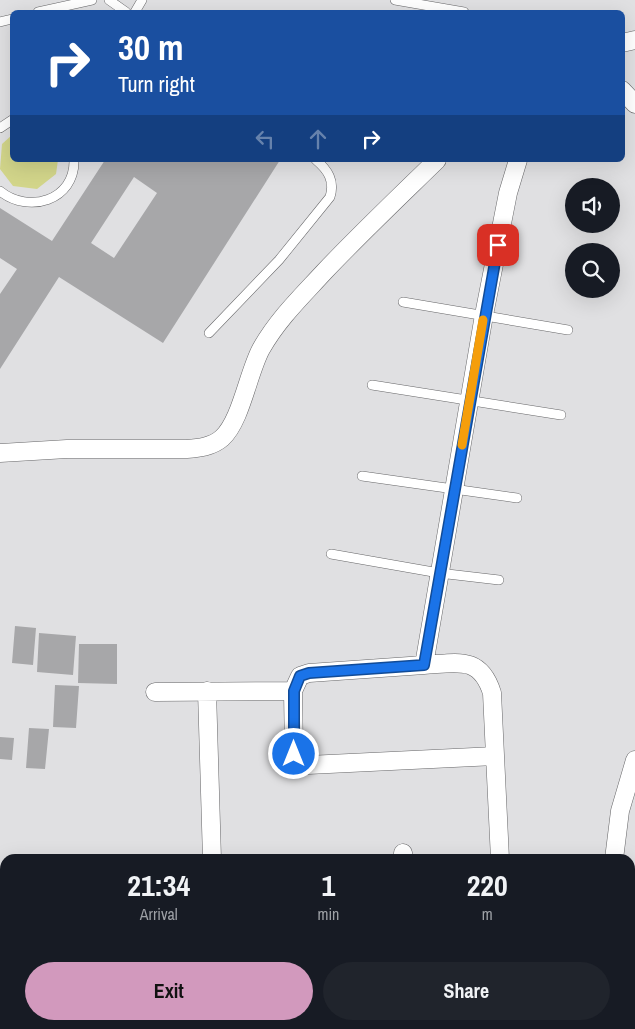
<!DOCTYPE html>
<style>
body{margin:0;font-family:"Archivo Narrow",sans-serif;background:#20242c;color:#f1f3f6;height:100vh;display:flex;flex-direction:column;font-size:19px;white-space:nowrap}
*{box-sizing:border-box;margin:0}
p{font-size:16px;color:#9ea1a6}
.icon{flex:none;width:28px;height:28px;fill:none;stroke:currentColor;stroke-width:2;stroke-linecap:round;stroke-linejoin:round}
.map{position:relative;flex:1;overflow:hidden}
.side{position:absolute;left:0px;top:854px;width:635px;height:176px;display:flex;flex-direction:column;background:#171b24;border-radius:15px 15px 0 0;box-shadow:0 5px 20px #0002}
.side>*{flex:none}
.banner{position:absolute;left:10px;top:10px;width:615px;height:152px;border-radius:8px;box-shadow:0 5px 20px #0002;background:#1a4fa0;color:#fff;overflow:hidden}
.tools{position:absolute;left:565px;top:178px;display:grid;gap:10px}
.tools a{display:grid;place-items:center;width:55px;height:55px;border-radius:50%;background:#171b24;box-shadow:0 5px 20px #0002;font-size:25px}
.pin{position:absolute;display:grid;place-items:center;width:42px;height:42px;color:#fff;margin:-21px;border-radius:10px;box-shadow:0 2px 8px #0006}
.me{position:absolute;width:55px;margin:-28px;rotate:0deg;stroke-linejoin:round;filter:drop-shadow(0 0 4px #0008)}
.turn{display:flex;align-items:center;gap:18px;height:105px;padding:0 25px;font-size:22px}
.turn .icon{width:65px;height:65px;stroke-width:2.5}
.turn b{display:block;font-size:35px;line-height:42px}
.lanes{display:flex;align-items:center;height:48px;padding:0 25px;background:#0003;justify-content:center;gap:25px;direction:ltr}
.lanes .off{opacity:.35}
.eta{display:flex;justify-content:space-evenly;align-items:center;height:85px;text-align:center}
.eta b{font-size:30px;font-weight:700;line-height:35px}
.primary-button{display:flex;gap:10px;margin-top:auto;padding:10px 25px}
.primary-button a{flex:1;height:58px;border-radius:30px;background:#d299bd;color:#111;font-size:20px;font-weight:700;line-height:58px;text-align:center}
.primary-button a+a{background:#20242c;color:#f1f3f6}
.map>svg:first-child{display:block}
.green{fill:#d2d58a}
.building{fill:#a7a7a9;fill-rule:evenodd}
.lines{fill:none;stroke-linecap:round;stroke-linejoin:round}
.lane-casing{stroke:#666668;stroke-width:10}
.street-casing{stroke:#666668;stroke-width:19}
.lane{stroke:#fff;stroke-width:9}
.street{stroke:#fff;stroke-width:18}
.route-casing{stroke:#114b97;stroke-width:12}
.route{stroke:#1a73e8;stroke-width:9}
.slow{stroke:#f59e0b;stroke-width:9}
</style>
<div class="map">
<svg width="635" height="1029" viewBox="0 0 635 1029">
<rect width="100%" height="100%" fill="#e0e0e2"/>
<path class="green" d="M 12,135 L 12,160 L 58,160 L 56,174 L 37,189 L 13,186 L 0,169 L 2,144 Z"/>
<path class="building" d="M 105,160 L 280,160 L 163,343 L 59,277 L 0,369 L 0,294 L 17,269 L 0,258 L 0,208 L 52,241 ZM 134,177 L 157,193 L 114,258 L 91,243 Z
M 15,626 L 36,628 L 33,665 L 12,663 Z
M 39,633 L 76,636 L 73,675 L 37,672 Z
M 79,644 L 117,644 L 117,684 L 78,683 Z
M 55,685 L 79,686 L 76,728 L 53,727 Z
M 29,728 L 49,729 L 45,769 L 26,768 Z
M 0,737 L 14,738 L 12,760 L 0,759 Z"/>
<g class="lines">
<defs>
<path id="lane" d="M 109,0 L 126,12
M 395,0 L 464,12
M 38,12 L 92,0
M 135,12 L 142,0
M 0,22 L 12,19
M 0,128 L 12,120
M 0,191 C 28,214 75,201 74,160
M 403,302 L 568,330
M 209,333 L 279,260 L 330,197 C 335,181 328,170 316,160
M 372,385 L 561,415
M 362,476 L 517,498
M 331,554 L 439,573 L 499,580"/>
<path id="street" d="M 622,43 L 635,40
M 622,90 L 635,104
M 0,453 L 67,449 L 186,449 C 198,448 212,447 222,438 C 241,421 248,373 261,349 C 278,319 301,297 324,272 C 360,234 399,197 437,160
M 424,665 C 457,663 480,655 492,693 L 500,859
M 207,691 L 212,859
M 293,691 L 294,754 L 300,762 L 308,765 L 495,756
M 155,692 L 293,691 L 300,676 L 309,673 L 424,665 L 484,315 L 508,193 L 518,160
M 403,853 L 404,859
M 614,859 L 620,811 L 635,760
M 0,990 L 5,989
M 182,1025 L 236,1029
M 616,1025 L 616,1029
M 169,1029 L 169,1025
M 319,1029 L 319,1025"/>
</defs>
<use href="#lane" class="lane-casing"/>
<use href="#street" class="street-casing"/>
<use href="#lane" class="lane"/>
<use href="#street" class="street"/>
</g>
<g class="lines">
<defs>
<path id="route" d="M 294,754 L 294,691 L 300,676 L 309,673 L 424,665 L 498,245"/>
</defs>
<use href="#route" class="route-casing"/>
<use href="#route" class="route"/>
<path class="slow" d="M 462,445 L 483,320"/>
</g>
</svg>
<div class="tools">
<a><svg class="icon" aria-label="sound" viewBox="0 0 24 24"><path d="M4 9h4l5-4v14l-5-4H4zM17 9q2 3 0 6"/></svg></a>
<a><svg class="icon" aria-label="search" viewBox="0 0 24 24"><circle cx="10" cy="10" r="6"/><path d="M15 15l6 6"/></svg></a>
</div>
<div class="pin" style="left:498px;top:245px;background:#d93025"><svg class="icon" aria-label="arrive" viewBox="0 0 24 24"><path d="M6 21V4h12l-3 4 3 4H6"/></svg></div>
<svg class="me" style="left:294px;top:754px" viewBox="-20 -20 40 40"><circle r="17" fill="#1a73e8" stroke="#fff" stroke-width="3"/><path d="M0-11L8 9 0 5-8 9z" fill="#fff"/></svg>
<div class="banner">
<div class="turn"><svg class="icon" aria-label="right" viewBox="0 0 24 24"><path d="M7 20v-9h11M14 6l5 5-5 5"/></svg><div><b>30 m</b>Turn right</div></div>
<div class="lanes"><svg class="icon off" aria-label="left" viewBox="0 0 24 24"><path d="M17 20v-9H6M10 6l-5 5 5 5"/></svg><svg class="icon off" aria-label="ahead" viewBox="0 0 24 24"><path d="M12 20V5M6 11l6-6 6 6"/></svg><svg class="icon" aria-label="right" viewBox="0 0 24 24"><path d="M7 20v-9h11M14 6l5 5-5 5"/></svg></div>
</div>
<section class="side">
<div class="eta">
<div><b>21:34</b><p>Arrival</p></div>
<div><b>1</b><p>min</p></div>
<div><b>220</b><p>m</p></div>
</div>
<div class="primary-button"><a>Exit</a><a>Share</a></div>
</section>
</div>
